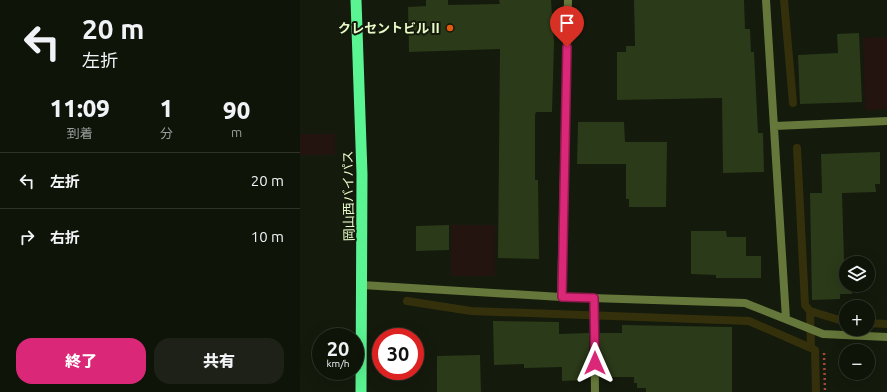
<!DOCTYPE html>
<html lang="ja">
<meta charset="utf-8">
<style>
body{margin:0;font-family:Ubuntu,"Noto Sans JP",sans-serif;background:#1d2117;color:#f1f3f6;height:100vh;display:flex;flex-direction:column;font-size:15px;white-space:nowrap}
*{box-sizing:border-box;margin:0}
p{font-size:13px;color:#9b9e9c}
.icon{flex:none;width:22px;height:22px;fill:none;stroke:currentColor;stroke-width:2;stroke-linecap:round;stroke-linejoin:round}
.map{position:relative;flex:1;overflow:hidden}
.panel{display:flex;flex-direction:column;background:#0f1409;width:300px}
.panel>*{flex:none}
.guide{background:#0f1409;color:#f1f3f6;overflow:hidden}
.buttons{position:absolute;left:539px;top:256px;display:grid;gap:8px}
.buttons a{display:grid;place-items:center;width:36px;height:36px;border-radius:50%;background:#0f1409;box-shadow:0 4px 16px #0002,0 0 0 1px #2f332a;font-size:20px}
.speed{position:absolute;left:12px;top:328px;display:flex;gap:8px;font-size:20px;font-weight:700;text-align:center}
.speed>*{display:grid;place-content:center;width:52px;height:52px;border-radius:50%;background:#0f1409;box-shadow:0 4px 16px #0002,0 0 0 1px #2f332a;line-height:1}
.speed small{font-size:10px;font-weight:400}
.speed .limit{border:6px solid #d22;background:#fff;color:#111}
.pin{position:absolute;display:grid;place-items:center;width:34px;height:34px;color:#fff;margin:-41px -17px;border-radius:50% 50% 50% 0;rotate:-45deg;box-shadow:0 0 4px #0007}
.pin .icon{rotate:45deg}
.me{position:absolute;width:44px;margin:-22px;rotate:0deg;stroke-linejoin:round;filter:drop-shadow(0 0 3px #0008)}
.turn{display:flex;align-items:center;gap:14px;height:84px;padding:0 16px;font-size:18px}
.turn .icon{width:52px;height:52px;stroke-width:2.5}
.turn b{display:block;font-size:28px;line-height:34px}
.eta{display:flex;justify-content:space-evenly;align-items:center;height:68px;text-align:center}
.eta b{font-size:24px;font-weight:800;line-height:28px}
.primary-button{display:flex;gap:8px;margin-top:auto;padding:8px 16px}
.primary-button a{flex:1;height:46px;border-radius:16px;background:#db2777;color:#fff;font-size:16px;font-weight:800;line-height:46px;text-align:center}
.primary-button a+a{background:#1d2117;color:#f1f3f6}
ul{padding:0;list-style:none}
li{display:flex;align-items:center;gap:12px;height:56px;padding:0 16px;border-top:1px solid #2f332a}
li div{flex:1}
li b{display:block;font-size:15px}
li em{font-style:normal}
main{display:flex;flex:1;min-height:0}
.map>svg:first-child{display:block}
.green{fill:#24140f}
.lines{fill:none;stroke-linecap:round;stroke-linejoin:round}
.stream{stroke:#34300b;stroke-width:8}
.building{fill:#2b3a19}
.path{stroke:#a54934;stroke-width:2.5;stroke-dasharray:2 3;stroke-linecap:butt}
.minor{stroke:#65773a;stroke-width:8}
.trunk{stroke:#5bf492;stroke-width:11}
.route-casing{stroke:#8e194d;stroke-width:10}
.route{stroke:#db2777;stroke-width:7}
.poi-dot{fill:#e2590f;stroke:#141a0c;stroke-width:1.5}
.labels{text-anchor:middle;stroke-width:4;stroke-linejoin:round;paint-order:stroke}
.poi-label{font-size:13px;font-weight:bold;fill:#e9fcc9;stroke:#141a0c;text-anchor:end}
.street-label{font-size:13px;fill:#e9fcc9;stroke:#141a0c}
</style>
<main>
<section class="panel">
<div class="guide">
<div class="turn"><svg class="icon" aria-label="left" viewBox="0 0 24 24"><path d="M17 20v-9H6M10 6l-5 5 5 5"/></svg><div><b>20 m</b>左折</div></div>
</div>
<div class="eta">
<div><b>11:09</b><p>到着</p></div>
<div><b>1</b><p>分</p></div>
<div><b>90</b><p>m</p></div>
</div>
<ul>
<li><svg class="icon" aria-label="left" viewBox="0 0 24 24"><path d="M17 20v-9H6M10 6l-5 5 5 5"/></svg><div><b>左折</b></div><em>20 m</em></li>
<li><svg class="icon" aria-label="right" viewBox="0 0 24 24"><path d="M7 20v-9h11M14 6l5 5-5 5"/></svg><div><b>右折</b></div><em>10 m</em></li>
</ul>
<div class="primary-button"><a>終了</a><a>共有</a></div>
</section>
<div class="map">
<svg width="587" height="392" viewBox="0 0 587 392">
<rect width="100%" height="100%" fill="#141a0c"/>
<path class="green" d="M 587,37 L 587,109 L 565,110 L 563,38 Z
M 0,134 L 35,134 L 35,155 L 0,155 Z
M 151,225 L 195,225 L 195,276 L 151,276 Z"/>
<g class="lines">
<path class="stream" d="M 484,0 L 493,103
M 497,148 L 505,305 L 510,311 L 546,322
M 107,301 L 171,311 L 449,321 L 511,348
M 510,311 L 511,348 L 515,350 L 516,392
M 568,323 L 587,324"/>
</g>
<path class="building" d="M 126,0 L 148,0 L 148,5 L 200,4 L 199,0 L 251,0 L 254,44 L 252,112 L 236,112 L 235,115 L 235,180 L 238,180 L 239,259 L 198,258 L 200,49 L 109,52 L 108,7 L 126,6 Z
M 334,0 L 444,0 L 445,29 L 450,29 L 451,52 L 454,52 L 458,133 L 463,133 L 464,172 L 423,173 L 422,98 L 317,100 L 317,52 L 326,52 L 326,46 L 335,46 Z
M 559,33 L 562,102 L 500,104 L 498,55 L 538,53 L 537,34 Z
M 278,122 L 324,122 L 325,142 L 367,142 L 366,207 L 329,207 L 329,199 L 326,199 L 326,164 L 277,164 Z
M 580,152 L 580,184 L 575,184 L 576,192 L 542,193 L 544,260 L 551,259 L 551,263 L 546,263 L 546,285 L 552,285 L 552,294 L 540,294 L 540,299 L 512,300 L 510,193 L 522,193 L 521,154 Z
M 149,225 L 149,250 L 116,251 L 116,226 Z
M 391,231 L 426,231 L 427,237 L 446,237 L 446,256 L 461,256 L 461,278 L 416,278 L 416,275 L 391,274 Z
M 193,321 L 259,322 L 259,334 L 289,333 L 289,377 L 284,377 L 284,380 L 262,381 L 262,367 L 224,368 L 224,364 L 194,365 Z
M 322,325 L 432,327 L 432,392 L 346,392 L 346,388 L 337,388 L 337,383 L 334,383 L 334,377 L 300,377 L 300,333 L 322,333 Z
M 180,355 L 181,392 L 137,392 L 137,356 Z"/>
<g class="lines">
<path class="path" d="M 524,353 L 525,392"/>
<path class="minor" d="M 466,0 L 486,319
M 475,126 L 587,121
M 62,285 L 261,297 L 445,303 L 523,334 L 587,337
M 261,297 L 268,0
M 294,299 L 295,392"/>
<path class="trunk" d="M 56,0 L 62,174 L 61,392"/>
</g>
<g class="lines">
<defs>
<path id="route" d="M 267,47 L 262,297 L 294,298 L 295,363"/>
</defs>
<use href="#route" class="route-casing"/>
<use href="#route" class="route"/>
</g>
<circle class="poi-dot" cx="150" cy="28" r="4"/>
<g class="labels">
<g class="poi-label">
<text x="142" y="33">クレセントビルⅡ</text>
</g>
<g class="street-label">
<text transform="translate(48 196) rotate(-91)" y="5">岡山西バイパス</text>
</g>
</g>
</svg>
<div class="buttons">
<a><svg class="icon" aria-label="layers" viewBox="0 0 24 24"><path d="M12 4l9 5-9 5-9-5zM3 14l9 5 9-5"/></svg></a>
<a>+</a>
<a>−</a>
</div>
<div class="speed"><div>20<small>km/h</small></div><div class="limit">30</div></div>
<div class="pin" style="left:267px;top:47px;background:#d93025"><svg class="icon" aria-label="arrive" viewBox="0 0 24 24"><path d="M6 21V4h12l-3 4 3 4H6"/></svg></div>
<svg class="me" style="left:295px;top:363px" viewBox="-20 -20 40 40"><path d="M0-17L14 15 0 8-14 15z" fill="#db2777" stroke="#fff" stroke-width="4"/></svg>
</div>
</main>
